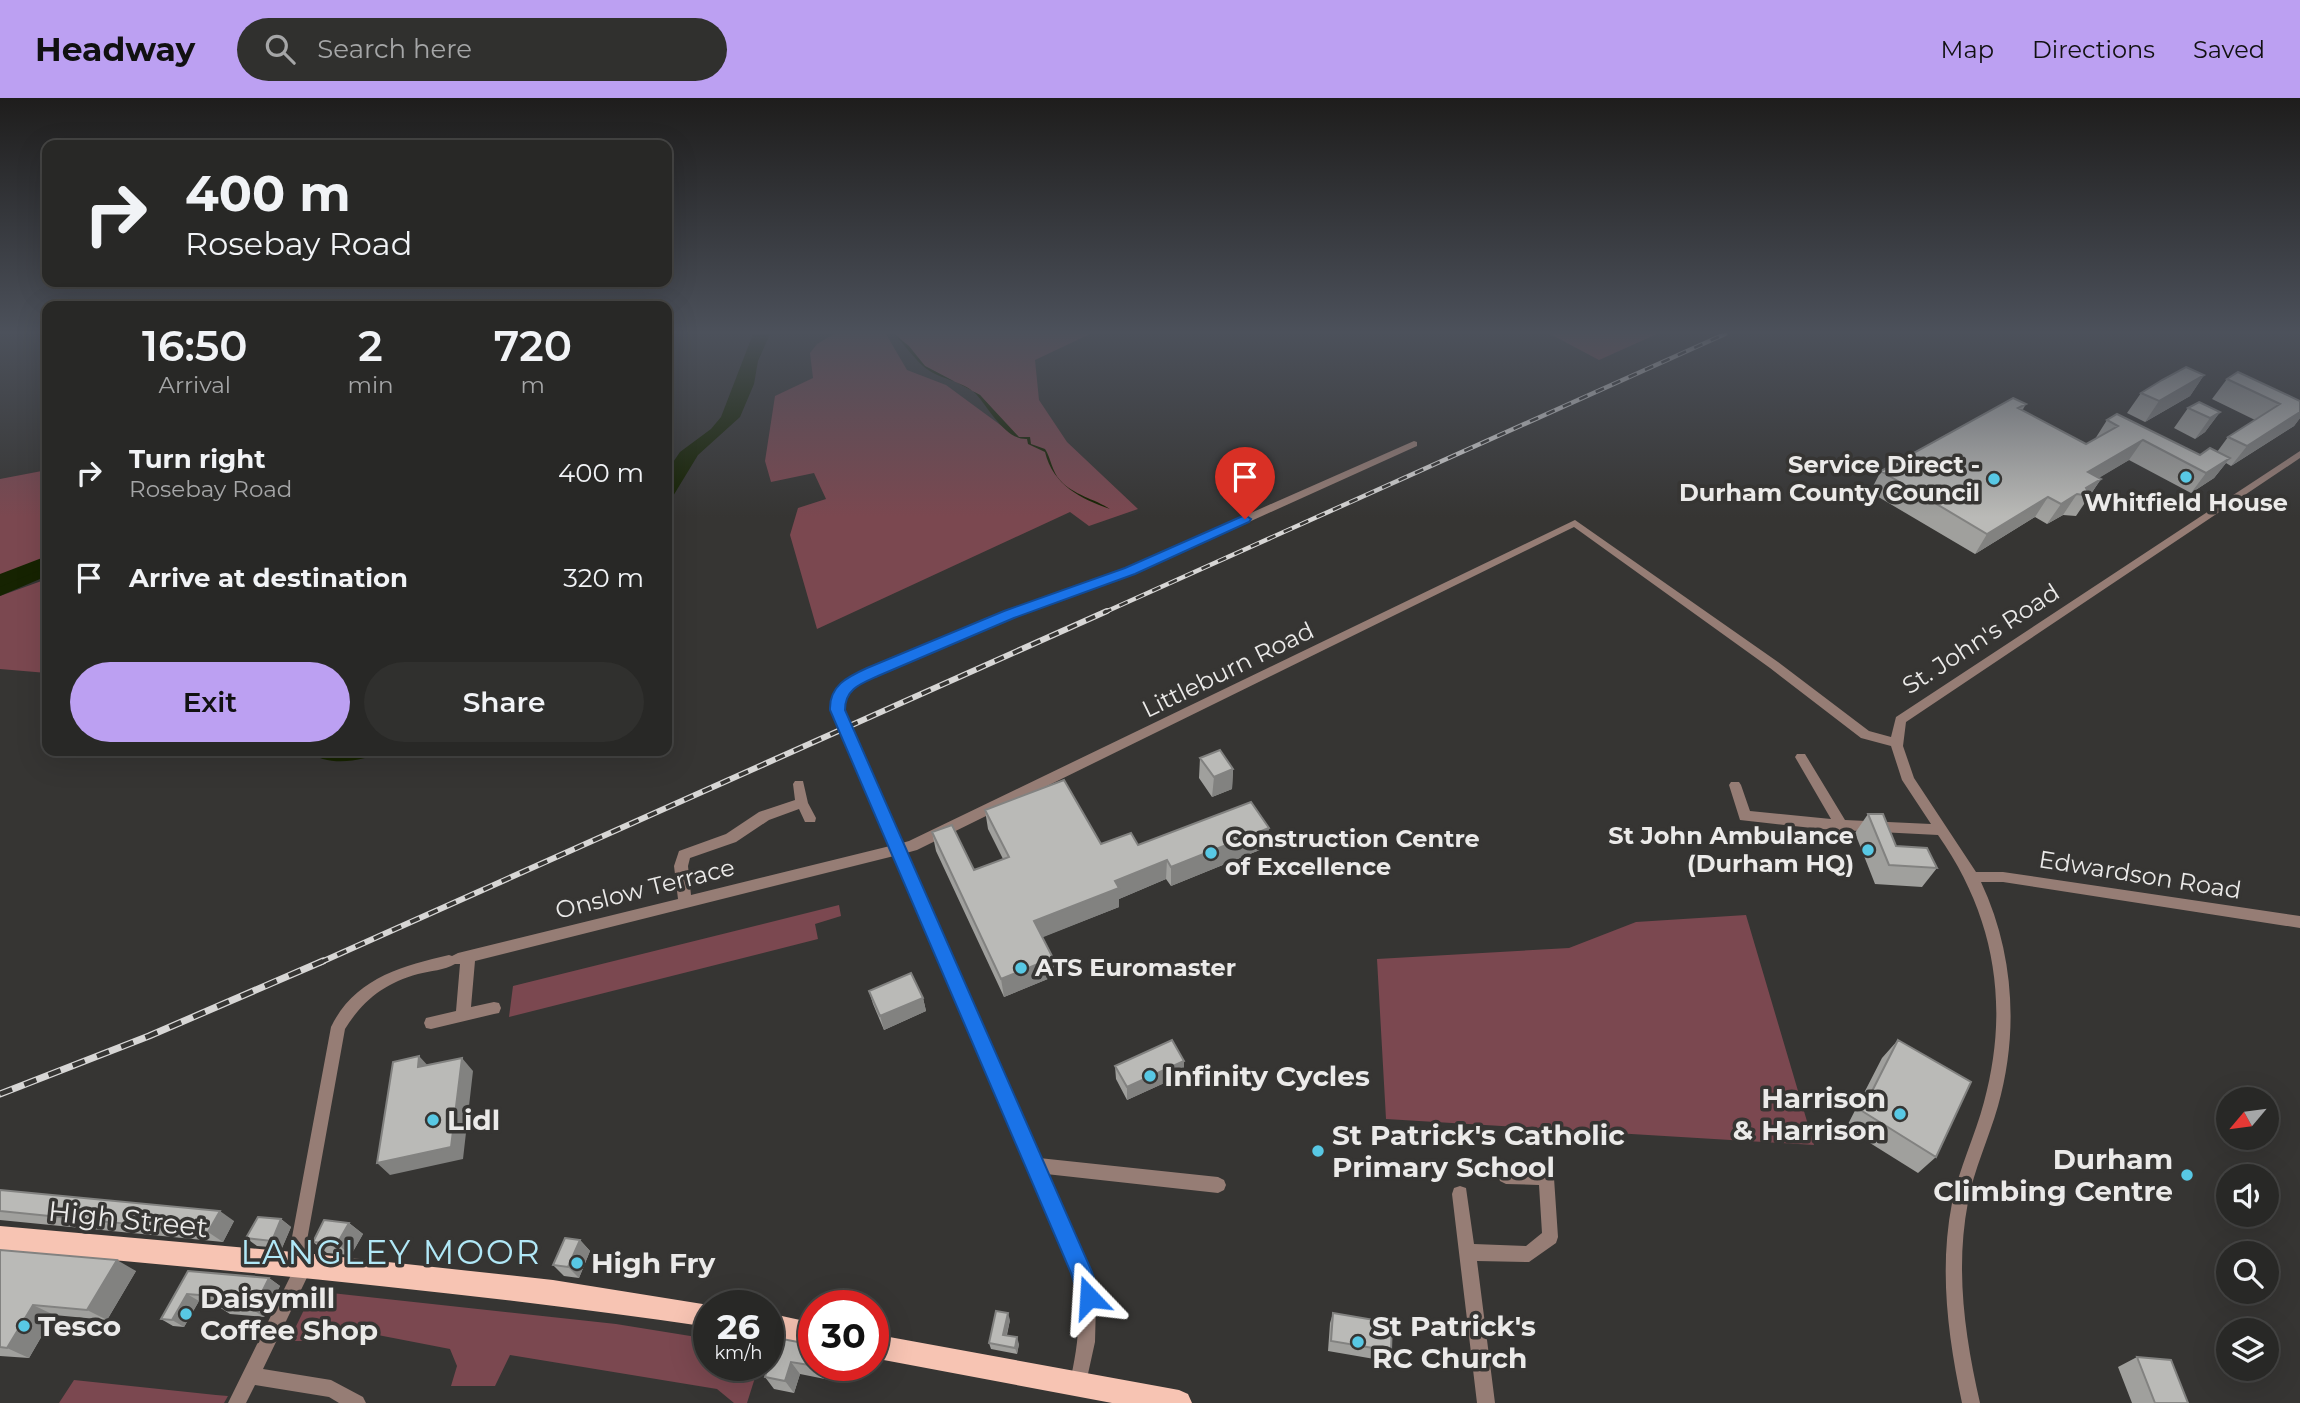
<!DOCTYPE html>
<style>
body{margin:0;font-family:Montserrat,sans-serif;background:#30302e;color:#f1f3f6;height:100vh;display:flex;flex-direction:column;font-size:26px;white-space:nowrap}
*{box-sizing:border-box;margin:0}
p{font-size:23px;color:#a5a6a7}
.icon{flex:none;width:38px;height:38px;fill:none;stroke:currentColor;stroke-width:2;stroke-linecap:round;stroke-linejoin:round}
.map{position:relative;flex:1;overflow:hidden}
.panel{position:absolute;left:42px;top:203px;width:630px;height:455px;display:flex;flex-direction:column;background:#282826;border-radius:14px;box-shadow:0 7px 28px #0002,0 0 0 2px #444443}
.panel>*{flex:none}
.top-card{position:absolute;left:42px;top:42px;width:630px;height:147px;border-radius:14px;box-shadow:0 7px 28px #0002,0 0 0 2px #444443;background:#282826;color:#f1f3f6;overflow:hidden}
.needle{width:46px;rotate:241deg}
.fabs{position:absolute;left:2216px;top:989px;display:grid;gap:14px}
.fabs a{display:grid;place-items:center;width:63px;height:63px;border-radius:50%;background:#282826;box-shadow:0 7px 28px #0002,0 0 0 2px #444443;font-size:35px}
.speed{position:absolute;left:693px;top:1192px;display:flex;gap:14px;font-size:35px;font-weight:700;text-align:center}
.speed>*{display:grid;place-content:center;width:91px;height:91px;border-radius:50%;background:#282826;box-shadow:0 7px 28px #0002,0 0 0 2px #444443;line-height:1}
.speed small{font-size:18px;font-weight:400}
.speed .limit{border:10px solid #d22;background:#fff;color:#111}
.pin{position:absolute;display:grid;place-items:center;width:60px;height:60px;color:#fff;margin:-72px -30px;border-radius:50% 50% 50% 0;rotate:-45deg;box-shadow:0 0 7px #0007}
.pin .icon{rotate:45deg}
.me{position:absolute;width:77px;margin:-38px;rotate:340deg;stroke-linejoin:round;filter:drop-shadow(0 0 5px #0008)}
.turn{display:flex;align-items:center;gap:24px;height:147px;padding:0 28px;font-size:32px}
.turn .icon{width:91px;height:91px;stroke-width:2.5}
.turn b{display:block;font-size:49px;line-height:60px}
.eta{display:flex;justify-content:space-evenly;align-items:center;height:119px;text-align:center}
.eta b{font-size:42px;font-weight:600;line-height:49px}
.action{display:flex;gap:14px;margin-top:auto;padding:14px 28px}
.action a{flex:1;height:80px;border-radius:42px;background:#bca0f2;color:#111;font-size:28px;font-weight:600;line-height:80px;text-align:center}
.action a+a{background:#30302e;color:#f1f3f6}
ul{padding:0;list-style:none}
li{display:flex;align-items:center;gap:21px;height:105px;padding:0 28px}
li div{flex:1}
li b{display:block;font-size:26px}
li em{font-style:normal}
header{display:flex;align-items:center;gap:42px;box-sizing:border-box;height:98px;padding:0 35px;background:#bca0f2;color:#111}
header strong{font-size:33px}
nav{display:flex;gap:38px;margin-inline-start:auto;font-size:24px}
.search{width:490px;height:63px;background:#30302e;display:flex;align-items:center;gap:18px;box-sizing:border-box;padding:0 24px;border-radius:38px;color:#a5a6a7;font-size:26px}
.map>svg:first-child{display:block}
.green{fill:#7b4850}
.water{fill:#162301}
.lines{fill:none;stroke-linecap:round;stroke-linejoin:round}
.river{fill:#162301;fill-rule:evenodd}
.street{fill:#967d75;fill-rule:evenodd}
.primary{fill:#f7c4b3;fill-rule:evenodd}
.rail-far2-casing{stroke:#d7d6d5;stroke-width:4.5}
.rail-far1-casing{stroke:#d7d6d5;stroke-width:6}
.rail-casing{stroke:#d7d6d5;stroke-width:7}
.rail-far2{stroke:#363533;stroke-width:2.5;stroke-dasharray:9;stroke-linecap:butt}
.rail-far1{stroke:#363533;stroke-width:3.5;stroke-dasharray:10;stroke-linecap:butt}
.rail{stroke:#363533;stroke-width:4.5;stroke-dasharray:13;stroke-linecap:butt}
.street-bridge{stroke:#967d75;stroke-width:12}
.wall{fill:#a0a09d}
.shaded-wall{fill:#828280}
.building{fill:#babab7;stroke:#828280;stroke-width:2}
.route{fill:#1a73e8;stroke:#114b97;stroke-width:2}
.poi-dot{fill:#58c8e4;stroke:#363533;stroke-width:2.5}
.labels{text-anchor:middle;stroke-width:7;stroke-linejoin:round;paint-order:stroke}
.poi-label{font-size:24px;font-weight:bold;fill:#ebeae9;stroke:#363533;text-anchor:end}
.street-label{font-size:24px;fill:#ebeae9;stroke:#363533}
.near-poi-label{font-size:28px;font-weight:bold;fill:#ebeae9;stroke:#363533;text-anchor:start}
.near-street-label{font-size:28px;fill:#ebeae9;stroke:#363533}
.near-quarter-label{font-size:33px;letter-spacing:2px;fill:#b1e8f7;stroke:#363533}
</style>
<header>
<strong>Headway</strong>
<div class="search"><svg class="icon" aria-label="search" viewBox="0 0 24 24"><circle cx="10" cy="10" r="6"/><path d="M15 15l6 6"/></svg>Search here</div>
<nav><a>Map</a><a>Directions</a><a>Saved</a></nav>
</header>
<div class="map">
<svg width="2300" height="1305" viewBox="0 0 2300 1305">
<rect width="100%" height="100%" fill="#363533"/>
<path class="green" d="M 834,236 L 886,236 L 907,272 L 946,287 L 1014,337 L 980,297 L 925,268 L 896,236 L 1090,236 L 1035,262 L 1039,302 L 1067,344 L 1138,411 L 1089,428 L 1070,414 L 817,531 L 790,437 L 798,410 L 826,401 L 814,375 L 771,384 L 765,363 L 775,298 L 813,280 L 810,255 L 817,246 Z
M 1550,236 L 1657,236 L 1599,262 Z
M 47,372 L 47,461 L 0,486 L 0,381 Z
M 47,481 L 47,575 L 0,571 L 0,498 Z
M 839,807 L 841,818 L 815,826 L 818,841 L 509,919 L 513,888 Z
M 1746,817 L 1814,1047 L 1386,1021 L 1377,861 L 1569,850 L 1636,824 Z
M 313,1193 L 616,1226 L 709,1241 L 709,1267 L 759,1267 L 747,1305 L 734,1305 L 717,1291 L 510,1257 L 495,1288 L 451,1288 L 457,1268 L 450,1251 L 321,1226 L 303,1243 L 289,1243 Z
M 74,1282 L 216,1297 L 228,1298 L 224,1305 L 59,1305 Z"/>
<path class="water" d="M 753,236 L 770,236 L 758,263 L 754,286 L 740,319 L 698,357 L 667,408 L 667,373 L 680,354 L 711,331 L 721,319 Z
M 894,236 L 909,248 L 925,268 L 980,297 L 1019,339 L 1030,339 L 1031,346 L 1045,351 C 1051,360 1052,374 1060,382 C 1073,397 1095,401 1110,411 C 1081,401 1053,387 1045,354 L 1028,346 L 1027,341 C 1005,342 989,310 976,296 C 962,282 937,281 923,268 C 913,259 904,246 894,236 Z
M 47,461 L 47,478 L 0,498 L 0,486 Z
M 306,653 L 387,653 C 360,663 331,670 306,653 Z"/>
<g class="lines">
<path class="river" d="M 47,458 L 47,469 L 0,489 L 0,476 Z"/>
<path class="street" d="M 1414,343 L 1417,344 L 1417,348 L 1134,476 L 1013,519 L 876,577 L 857,587 L 848,596 L 842,615 L 834,615 C 827,592 850,580 868,571 L 1005,513 L 1126,470 Z
M 2300,353 L 2300,360 L 1906,624 L 1903,648 L 1914,680 L 1976,774 L 2003,774 L 2300,818 L 2300,830 L 2003,784 L 1981,784 C 2014,854 2019,934 1998,1008 C 1989,1040 1974,1071 1968,1104 C 1955,1172 1965,1239 1980,1305 L 1962,1305 C 1948,1239 1939,1172 1952,1105 C 1959,1070 1975,1038 1984,1004 C 2010,908 1995,818 1938,737 L 1821,731 L 1740,722 L 1729,687 L 1731,684 L 1739,684 L 1741,687 L 1750,713 L 1831,721 L 1795,659 L 1797,656 L 1805,656 L 1845,722 L 1931,726 L 1902,682 L 1891,648 L 1861,640 L 1770,570 L 1574,429 L 917,752 L 906,755 L 1039,1060 L 1218,1079 L 1224,1082 L 1226,1087 L 1224,1092 L 1218,1095 L 1046,1076 L 1089,1174 L 1096,1204 L 1095,1244 L 1084,1294 L 1078,1297 L 1072,1294 L 1069,1288 C 1078,1249 1083,1214 1073,1175 L 894,758 L 475,863 L 471,909 L 494,904 L 499,905 L 501,910 L 499,915 L 494,916 L 431,931 L 426,930 L 424,925 L 426,920 L 456,913 L 460,866 L 455,866 C 445,872 430,873 418,876 C 385,885 363,902 345,931 L 304,1159 L 311,1161 L 313,1167 L 263,1271 L 331,1282 L 363,1299 L 366,1305 L 339,1305 L 329,1299 L 255,1287 L 246,1305 L 228,1305 L 293,1173 L 289,1172 L 287,1166 L 331,929 C 354,881 401,868 449,857 L 452,858 L 458,855 L 678,801 L 674,768 L 679,753 L 726,736 L 759,714 L 795,702 L 793,686 L 795,683 L 803,683 L 808,705 L 816,720 L 815,724 L 805,724 L 799,711 L 769,722 L 736,744 L 690,760 L 688,768 L 691,797 L 890,748 L 845,644 L 847,641 L 851,639 L 857,644 L 902,745 L 909,743 L 1575,422 L 1778,564 L 1869,633 L 1891,639 L 1896,619 Z
M 1506,1070 L 1546,1072 L 1552,1075 L 1554,1080 L 1558,1139 L 1556,1145 L 1529,1164 L 1477,1163 L 1495,1305 L 1477,1305 L 1452,1096 L 1454,1090 L 1460,1088 L 1466,1090 L 1474,1146 L 1526,1148 L 1542,1135 L 1539,1087 L 1506,1086 L 1500,1083 L 1498,1078 L 1500,1073 Z"/>
<path class="primary" d="M 0,1128 L 305,1155 L 553,1182 L 715,1208 L 709,1208 L 709,1229 C 473,1194 237,1173 0,1152 Z
M 768,1215 L 814,1225 L 814,1249 L 768,1239 Z
M 873,1236 L 1179,1292 L 1188,1296 L 1192,1305 L 1112,1305 L 873,1260 Z"/>
<defs>
<path id="rail-far2" d="M 1103,515 L 1725,236"/>
<path id="rail-far1" d="M 319,865 L 1107,513"/>
<path id="rail" d="M 0,996 L 149,938 L 323,863"/>
</defs>
<use href="#rail-far2" class="rail-far2-casing"/>
<use href="#rail-far1" class="rail-far1-casing"/>
<use href="#rail" class="rail-casing"/>
<use href="#rail-far2" class="rail-far2"/>
<use href="#rail-far1" class="rail-far1"/>
<use href="#rail" class="rail"/>
<path class="street-bridge" d="M 838,612 L 851,644"/>
</g>
<path class="wall" d="M 2204,277 L 2190,298 L 2145,324 L 2127,315 L 2141,295 Z
M 2227,281 L 2300,303 L 2300,320 L 2294,328 L 2231,368 L 2226,365 L 2214,380 L 2191,395 L 2129,362 L 2098,380 L 2101,381 L 2076,418 L 2063,417 L 2047,426 L 2035,419 L 1975,456 L 1870,394 L 1881,373 L 2026,306 L 2022,313 L 2086,346 L 2095,341 L 2107,322 L 2200,357 L 2217,354 L 2228,339 L 2255,322 L 2212,301 Z
M 2188,310 L 2220,314 L 2205,334 L 2195,341 L 2174,330 Z
M 1200,660 L 1233,671 L 1232,691 L 1212,699 L 1199,680 Z
M 985,712 L 1101,746 L 1267,749 L 1171,788 L 1166,781 L 1119,801 L 1119,809 L 1042,839 L 1055,878 L 1004,899 L 936,753 L 932,734 L 974,772 L 1003,761 L 988,731 Z
M 1868,716 L 1896,748 L 1937,770 L 1922,789 L 1875,786 L 1855,735 Z
M 869,893 L 923,900 L 926,913 L 884,932 L 873,906 Z
M 1898,942 L 1936,1059 L 1918,1075 L 1846,1030 L 1882,960 Z
M 1115,968 L 1184,976 L 1127,1002 L 1116,981 Z
M 0,1092 L 234,1123 L 223,1144 L 0,1122 Z
M 281,1121 L 291,1129 L 282,1150 L 257,1148 L 246,1140 Z
M 349,1125 L 363,1136 L 351,1157 L 327,1155 L 313,1144 Z
M 580,1142 L 590,1153 L 579,1180 L 564,1178 L 553,1167 Z
M 0,1152 L 136,1173 L 107,1222 L 54,1217 L 29,1260 L 0,1258 Z
M 188,1173 L 269,1180 L 280,1188 L 264,1219 L 230,1216 L 219,1209 L 221,1205 L 199,1203 L 184,1229 L 173,1228 L 161,1221 Z
M 1333,1215 L 1391,1253 L 1386,1263 L 1328,1253 L 1330,1225 Z
M 1010,1222 L 1007,1237 L 1019,1246 L 1017,1256 L 991,1251 L 989,1245 Z
M 777,1240 L 834,1267 L 830,1282 L 800,1276 L 794,1295 L 774,1291 L 765,1279 Z
M 2137,1259 L 2188,1305 L 2132,1305 L 2118,1269 Z"/>
<path class="shaded-wall" d="M 2204,277 L 2190,298 L 2145,324 L 2159,303 Z
M 2220,314 L 2205,334 L 2195,341 L 2210,320 Z
M 2300,314 L 2300,320 L 2294,328 L 2231,368 L 2247,348 Z
M 2143,342 L 2129,362 L 2074,395 L 2088,374 Z
M 2230,360 L 2214,380 L 2191,395 L 2206,375 Z
M 2101,381 L 2090,397 L 2086,390 Z
M 2077,396 L 2063,417 L 2047,426 L 2061,406 Z
M 2048,399 L 2035,419 L 1975,456 L 1987,436 Z
M 1233,671 L 1232,691 L 1212,699 L 1214,679 Z
M 1269,730 L 1267,749 L 1171,788 L 1171,769 Z
M 1167,762 L 1166,781 L 1119,801 L 1119,809 L 1036,842 L 1034,823 L 1115,783 Z
M 1053,860 L 1055,878 L 1004,899 L 1001,881 Z
M 923,900 L 926,913 L 884,932 L 880,918 Z
M 419,958 L 431,971 L 418,969 Z
M 462,960 L 473,973 L 463,1061 L 390,1077 L 377,1065 Z
M 1184,963 L 1184,976 L 1127,1002 L 1127,989 Z
M 220,1113 L 234,1123 L 223,1144 L 208,1134 Z
M 281,1121 L 291,1129 L 282,1150 L 272,1143 Z
M 349,1125 L 363,1136 L 351,1157 L 337,1146 Z
M 580,1142 L 590,1153 L 579,1180 L 568,1169 Z
M 117,1162 L 136,1173 L 107,1222 L 87,1212 Z
M 269,1180 L 280,1188 L 264,1219 L 253,1212 Z
M 187,1196 L 199,1203 L 184,1229 L 172,1222 Z
M 33,1207 L 54,1217 L 29,1260 L 7,1250 Z
M 1008,1215 L 1010,1222 L 1005,1243 L 1003,1237 Z
M 1017,1239 L 1019,1246 L 1017,1256 L 1015,1250 Z
M 791,1264 L 800,1276 L 794,1295 L 785,1283 Z
M 822,1267 L 834,1267 L 830,1282 L 822,1269 Z"/>
<path class="building" d="M 2186,269 L 2204,277 L 2159,303 L 2141,295 L 2162,282 Z
M 2238,274 L 2300,303 L 2300,314 L 2247,348 L 2228,339 L 2280,306 L 2227,281 Z
M 2013,300 L 2026,306 L 2018,310 L 2086,346 L 2118,328 L 2107,322 L 2117,316 L 2200,357 L 2210,350 L 2230,360 L 2206,375 L 2143,342 L 2088,374 L 2101,381 L 2086,390 L 2090,398 L 2077,396 L 2061,406 L 2048,399 L 1987,436 L 1881,373 Z
M 2199,304 L 2220,314 L 2210,320 L 2188,310 Z
M 1220,652 L 1233,671 L 1214,679 L 1200,660 Z
M 1064,682 L 1101,746 L 1131,735 L 1138,747 L 1251,704 L 1269,730 L 1171,769 L 1167,762 L 1115,783 L 1119,790 L 1034,823 L 1053,860 L 1001,881 L 932,734 L 952,727 L 974,772 L 1009,759 L 985,712 Z
M 1868,716 L 1883,716 L 1896,748 L 1927,750 L 1937,770 L 1889,767 Z
M 911,875 L 923,900 L 880,918 L 869,893 Z
M 1172,942 L 1184,963 L 1127,989 L 1115,968 Z
M 1898,942 L 1971,984 L 1936,1059 L 1862,1013 Z
M 419,958 L 418,969 L 462,960 L 451,1049 L 377,1065 L 393,964 Z
M 0,1092 L 220,1113 L 208,1134 L 0,1113 Z
M 258,1119 L 281,1121 L 272,1143 L 246,1140 Z
M 324,1122 L 349,1125 L 337,1146 L 313,1144 Z
M 565,1140 L 580,1142 L 568,1169 L 553,1167 Z
M 0,1152 L 117,1162 L 87,1212 L 33,1207 L 7,1250 L 0,1249 Z
M 188,1173 L 269,1180 L 253,1212 L 219,1209 L 224,1199 L 187,1196 L 172,1222 L 161,1221 Z
M 996,1213 L 1008,1215 L 1003,1237 L 1017,1239 L 1015,1250 L 989,1245 Z
M 1333,1215 L 1392,1225 L 1391,1253 L 1331,1243 Z
M 777,1240 L 814,1247 L 814,1267 L 822,1267 L 822,1269 L 791,1264 L 785,1283 L 765,1279 Z
M 2137,1259 L 2171,1262 L 2188,1305 L 2155,1305 Z"/>
<linearGradient id="sky" x2="0" y2="1"><stop stop-color="#1e1d1c"/><stop offset="0.56" stop-color="#4c515b"/><stop offset="1" stop-color="#4c515b" stop-opacity="0"/></linearGradient>
<rect width="2300" height="419" fill="url(#sky)"/>
<path class="route" d="M 1245,417 L 1251,421 L 1249,424 L 1135,476 L 1014,520 L 878,578 C 860,586 845,591 845,612 L 1092,1174 L 1100,1199 L 1097,1207 L 1089,1210 L 1081,1207 L 1071,1175 L 830,612 C 829,588 847,579 867,570 L 1004,513 L 1125,470 Z"/>
<g class="poi-dot">
<circle cx="2186" cy="379" r="7"/>
<circle cx="1994" cy="381" r="7"/>
<circle cx="1868" cy="752" r="7"/>
<circle cx="1211" cy="755" r="7"/>
<circle cx="1021" cy="870" r="7"/>
<circle cx="1150" cy="978" r="7"/>
<circle cx="1900" cy="1016" r="7"/>
<circle cx="433" cy="1022" r="7"/>
<circle cx="1318" cy="1053" r="7"/>
<circle cx="2187" cy="1077" r="7"/>
<circle cx="577" cy="1165" r="7"/>
<circle cx="186" cy="1216" r="7"/>
<circle cx="24" cy="1228" r="7"/>
<circle cx="1358" cy="1244" r="7"/>
</g>
<g class="labels">
<g class="poi-label">
<text x="1980" y="375">Service Direct -<tspan x="1980" dy="28">Durham County Council</tspan></text>
<text x="2186" y="413" text-anchor="middle">Whitfield House</text>
<text x="1854" y="746">St John Ambulance<tspan x="1854" dy="28">(Durham HQ)</tspan></text>
<text x="1225" y="749" text-anchor="start">Construction Centre<tspan x="1225" dy="28">of Excellence</tspan></text>
<text x="1035" y="878" text-anchor="start">ATS Euromaster</text>
</g>
<g class="street-label">
<text transform="translate(1981 541) rotate(-33)" y="8">St. John's Road</text>
<text transform="translate(1228 572) rotate(-26)" y="8">Littleburn Road</text>
<text transform="translate(2140 777) rotate(9)" y="8">Edwardson Road</text>
<text transform="translate(645 791) rotate(-14)" y="8">Onslow Terrace</text>
</g>
<g class="near-poi-label">
<text x="1164" y="988">Infinity Cycles</text>
<text x="1886" y="1010" text-anchor="end">Harrison<tspan x="1886" dy="32">&amp; Harrison</tspan></text>
<text x="447" y="1032">Lidl</text>
<text x="1332" y="1047">St Patrick's Catholic<tspan x="1332" dy="32">Primary School</tspan></text>
<text x="2173" y="1071" text-anchor="end">Durham<tspan x="2173" dy="32">Climbing Centre</tspan></text>
<text x="591" y="1175">High Fry</text>
<text x="200" y="1210">Daisymill<tspan x="200" dy="32">Coffee Shop</tspan></text>
<text x="38" y="1238">Tesco</text>
<text x="1372" y="1238">St Patrick's<tspan x="1372" dy="32">RC Church</tspan></text>
</g>
<g class="near-street-label">
<text transform="translate(128 1121) rotate(6)" y="10">High Street</text>
</g>
<g class="near-quarter-label">
<text x="391" y="1166">LANGLEY MOOR</text>
</g>
</g>
</svg>
<div class="fabs">
<a><svg class="needle" viewBox="-14 -14 28 28"><path d="M0-13l5 13h-10z" fill="#e53935"/><path d="M0 13l5-13h-10z" fill="#a5a6a7"/></svg></a>
<a><svg class="icon" aria-label="sound" viewBox="0 0 24 24"><path d="M4 9h4l5-4v14l-5-4H4zM17 9q2 3 0 6"/></svg></a>
<a><svg class="icon" aria-label="search" viewBox="0 0 24 24"><circle cx="10" cy="10" r="6"/><path d="M15 15l6 6"/></svg></a>
<a><svg class="icon" aria-label="layers" viewBox="0 0 24 24"><path d="M12 4l9 5-9 5-9-5zM3 14l9 5 9-5"/></svg></a>
</div>
<div class="speed"><div>26<small>km/h</small></div><div class="limit">30</div></div>
<div class="pin" style="left:1245px;top:421px;background:#d93025"><svg class="icon" aria-label="arrive" viewBox="0 0 24 24"><path d="M6 21V4h12l-3 4 3 4H6"/></svg></div>
<svg class="me" style="left:1089px;top:1199px" viewBox="-20 -20 40 40"><path d="M0-17L14 15 0 8-14 15z" fill="#1a73e8" stroke="#fff" stroke-width="4"/></svg>
<div class="top-card">
<div class="turn"><svg class="icon" aria-label="right" viewBox="0 0 24 24"><path d="M7 20v-9h11M14 6l5 5-5 5"/></svg><div><b>400 m</b>Rosebay Road</div></div>
</div>
<section class="panel">
<div class="eta">
<div><b>16:50</b><p>Arrival</p></div>
<div><b>2</b><p>min</p></div>
<div><b>720</b><p>m</p></div>
</div>
<ul>
<li><svg class="icon" aria-label="right" viewBox="0 0 24 24"><path d="M7 20v-9h11M14 6l5 5-5 5"/></svg><div><b>Turn right</b><p>Rosebay Road</p></div><em>400 m</em></li>
<li><svg class="icon" aria-label="arrive" viewBox="0 0 24 24"><path d="M6 21V4h12l-3 4 3 4H6"/></svg><div><b>Arrive at destination</b></div><em>320 m</em></li>
</ul>
<div class="action"><a>Exit</a><a>Share</a></div>
</section>
</div>
